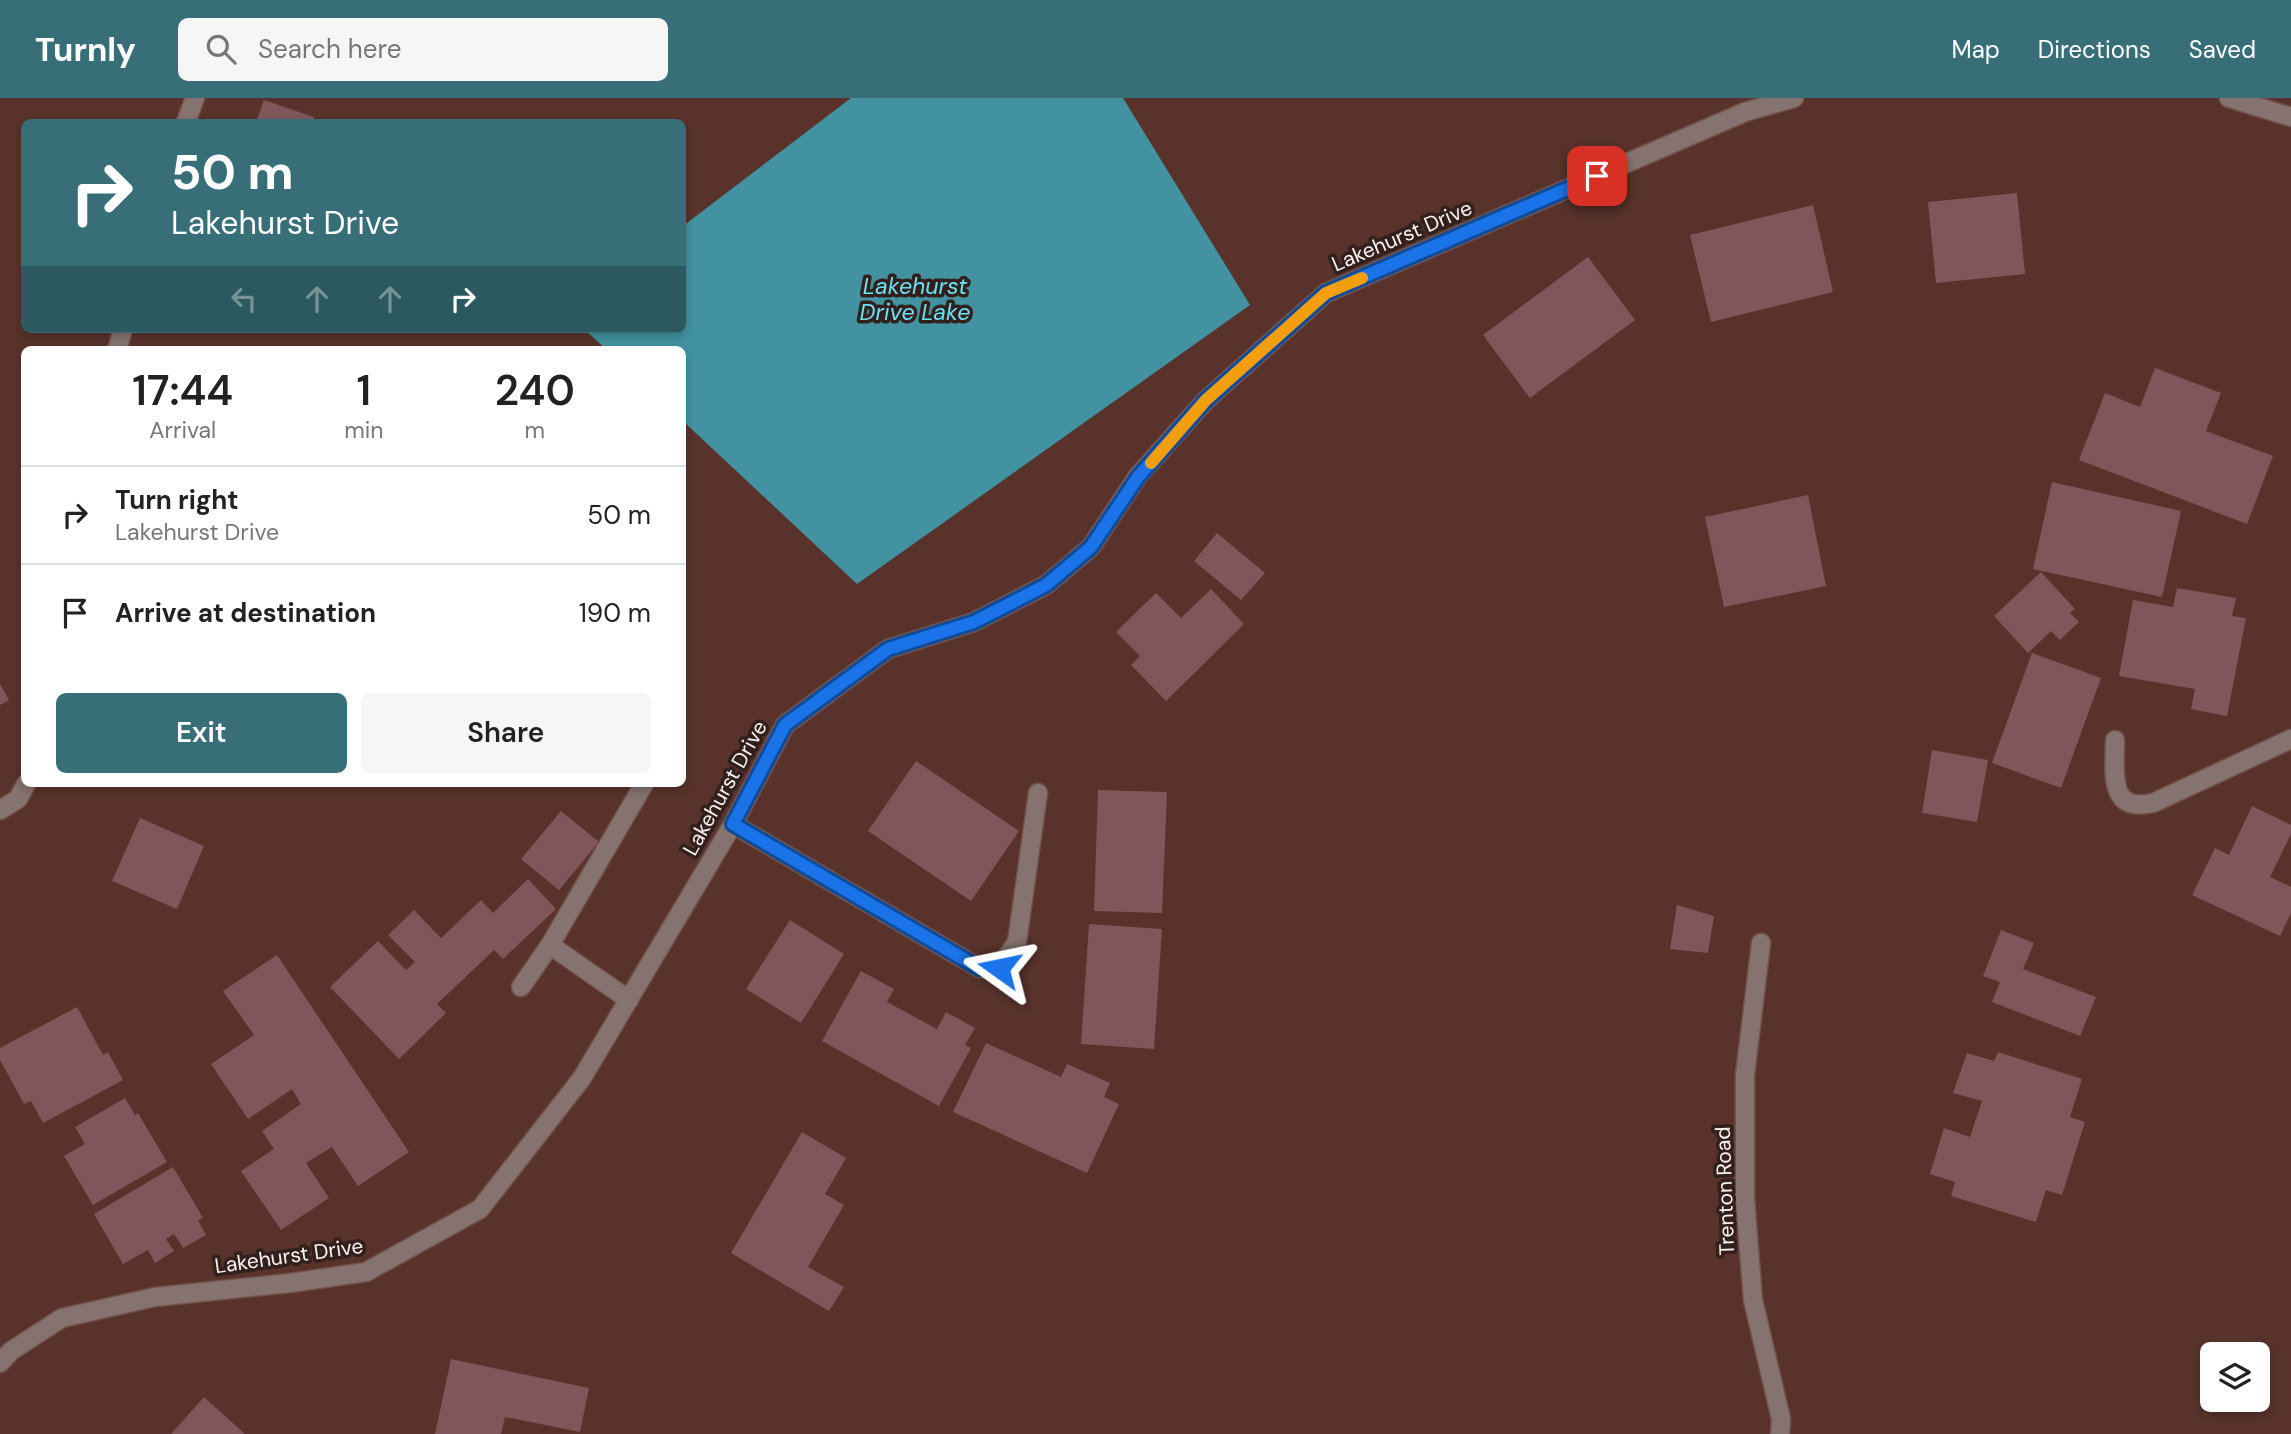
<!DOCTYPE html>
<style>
body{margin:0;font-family:"DM Sans",sans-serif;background:#f6f6f6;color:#222;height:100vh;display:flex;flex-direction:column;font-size:26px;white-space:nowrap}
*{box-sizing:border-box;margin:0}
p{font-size:23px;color:#767676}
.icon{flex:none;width:38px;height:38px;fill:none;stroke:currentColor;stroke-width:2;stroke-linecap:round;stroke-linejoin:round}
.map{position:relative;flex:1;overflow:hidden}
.panel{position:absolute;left:21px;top:248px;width:665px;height:441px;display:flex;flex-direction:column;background:#fff;border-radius:10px;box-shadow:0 4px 10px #0003}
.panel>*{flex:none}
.guide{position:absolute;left:21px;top:21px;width:665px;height:214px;border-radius:10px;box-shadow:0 4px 10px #0003;background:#386e77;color:#fff;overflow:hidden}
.fabs{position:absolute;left:2200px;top:1244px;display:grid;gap:14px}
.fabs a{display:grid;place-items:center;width:70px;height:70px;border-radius:10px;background:#fff;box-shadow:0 4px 10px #0003;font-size:35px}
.pin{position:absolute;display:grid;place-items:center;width:60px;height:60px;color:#fff;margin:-30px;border-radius:14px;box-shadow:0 4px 10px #0006}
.me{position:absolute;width:77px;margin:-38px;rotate:282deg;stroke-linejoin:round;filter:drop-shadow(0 0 5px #0008)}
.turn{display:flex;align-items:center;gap:24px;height:147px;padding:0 35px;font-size:32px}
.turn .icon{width:91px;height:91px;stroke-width:2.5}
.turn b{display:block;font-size:49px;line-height:60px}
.lanes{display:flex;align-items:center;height:66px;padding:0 35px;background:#0003;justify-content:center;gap:35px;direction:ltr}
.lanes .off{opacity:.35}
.eta{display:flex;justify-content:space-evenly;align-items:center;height:119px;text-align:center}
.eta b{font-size:42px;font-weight:600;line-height:49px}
.primary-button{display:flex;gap:14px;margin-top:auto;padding:14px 35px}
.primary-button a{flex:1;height:80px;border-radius:10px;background:#386e77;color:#fff;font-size:28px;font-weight:600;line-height:80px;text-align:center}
.primary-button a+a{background:#f6f6f6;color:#222}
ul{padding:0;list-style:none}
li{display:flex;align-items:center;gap:21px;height:98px;padding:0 35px;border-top:2px solid #e0e0e0}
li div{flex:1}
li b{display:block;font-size:26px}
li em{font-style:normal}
header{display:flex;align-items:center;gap:42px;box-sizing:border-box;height:98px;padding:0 35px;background:#386e77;color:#fff}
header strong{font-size:33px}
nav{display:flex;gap:38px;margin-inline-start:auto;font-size:24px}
.search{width:490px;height:63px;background:#f6f6f6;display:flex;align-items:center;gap:18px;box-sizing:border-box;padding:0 24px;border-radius:10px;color:#767676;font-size:26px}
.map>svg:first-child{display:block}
.water{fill:#4292a1}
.building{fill:#80565b}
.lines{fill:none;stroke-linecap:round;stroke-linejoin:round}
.service-casing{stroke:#72514a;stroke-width:21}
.minor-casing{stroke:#72514a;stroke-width:21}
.service{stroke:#86736f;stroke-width:18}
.minor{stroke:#86736f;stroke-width:18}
.route-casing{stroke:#114b97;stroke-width:18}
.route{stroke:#1a73e8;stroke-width:12}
.slow{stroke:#f59e0b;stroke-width:12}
.labels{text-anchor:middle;stroke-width:7;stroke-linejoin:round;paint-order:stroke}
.street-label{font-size:21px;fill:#fcf1ef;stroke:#31201c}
.water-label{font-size:23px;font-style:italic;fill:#6ae1f6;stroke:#31201c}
</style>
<header>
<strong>Turnly</strong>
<div class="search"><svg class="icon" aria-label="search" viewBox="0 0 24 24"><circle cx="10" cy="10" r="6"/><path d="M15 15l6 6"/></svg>Search here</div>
<nav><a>Map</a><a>Directions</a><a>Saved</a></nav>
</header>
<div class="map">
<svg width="2291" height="1336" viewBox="0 0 2291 1336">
<rect width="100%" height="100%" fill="#58322b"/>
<path class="water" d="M 851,0 L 1123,0 L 1250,207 L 857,486 L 683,323 L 682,252 L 607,252 L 584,231 L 682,231 L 683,128 Z"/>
<path class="building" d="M 264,2 L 314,19 L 313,24 L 256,24 Z
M 2017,95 L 2025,176 L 1936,185 L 1928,104 Z
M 1813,107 L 1833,194 L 1711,224 L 1690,137 Z
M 1588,159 L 1635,222 L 1530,300 L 1483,237 Z
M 2155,270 L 2221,295 L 2206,333 L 2273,358 L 2247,426 L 2079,362 L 2105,295 L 2140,309 Z
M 2052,384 L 2181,413 L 2162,499 L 2033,471 Z
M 1808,397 L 1826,488 L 1724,509 L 1705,419 Z
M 1217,435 L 1265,475 L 1241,502 L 1194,463 Z
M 2041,474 L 2075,511 L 2070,515 L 2079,524 L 2060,542 L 2051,533 L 2028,555 L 1994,518 Z
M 2177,490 L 2236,500 L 2232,518 L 2246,520 L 2227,618 L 2191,611 L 2195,591 L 2119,578 L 2133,502 L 2173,509 Z
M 1211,491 L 1244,526 L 1166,603 L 1131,567 L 1140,558 L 1116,534 L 1156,495 L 1181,520 Z
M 2032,555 L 2101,580 L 2061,690 L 1992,665 Z
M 0,586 L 9,602 L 0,607 Z
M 1932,652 L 1988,662 L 1977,724 L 1922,715 Z
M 916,663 L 1019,733 L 971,803 L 868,733 Z
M 1098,692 L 1167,694 L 1162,815 L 1094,813 Z
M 2252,708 L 2291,727 L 2291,736 L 2270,779 L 2291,789 L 2291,815 L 2280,838 L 2192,797 L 2215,750 L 2229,757 Z
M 561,713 L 599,744 L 559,792 L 521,761 Z
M 140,720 L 204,748 L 177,811 L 112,783 Z
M 528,781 L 556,811 L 503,861 L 494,852 L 437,906 L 446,915 L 399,961 L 330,889 L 378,843 L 406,872 L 415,864 L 388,837 L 414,812 L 441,840 L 481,802 L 493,815 Z
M 1677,807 L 1714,818 L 1708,855 L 1670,851 Z
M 790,822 L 844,856 L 801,925 L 746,891 Z
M 1089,826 L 1162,831 L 1154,951 L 1081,946 Z
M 2001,832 L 2034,845 L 2023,871 L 2096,899 L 2080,938 L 1992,904 L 2000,884 L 1983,878 Z
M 277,857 L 409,1054 L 358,1088 L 332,1049 L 306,1065 L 329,1100 L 281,1132 L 241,1073 L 274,1051 L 262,1033 L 301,1006 L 292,991 L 248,1021 L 211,966 L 254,937 L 223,893 Z
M 861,873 L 894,891 L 887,904 L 937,931 L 946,914 L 975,930 L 965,947 L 971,950 L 939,1008 L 822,943 Z
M 77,909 L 103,957 L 108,954 L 123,982 L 43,1025 L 31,1003 L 24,1006 L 0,962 L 0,950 Z
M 986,945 L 1061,979 L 1067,966 L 1110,985 L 1104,999 L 1119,1006 L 1087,1075 L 953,1014 Z
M 1998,954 L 2082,981 L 2070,1019 L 2085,1024 L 2062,1097 L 2046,1092 L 2036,1124 L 1951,1098 L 1955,1084 L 1930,1076 L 1944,1030 L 1970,1039 L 1982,1003 L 1953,995 L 1967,955 L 1994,963 Z
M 125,1000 L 135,1017 L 138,1015 L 167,1064 L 93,1107 L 64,1058 L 85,1046 L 75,1029 Z
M 802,1034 L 846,1060 L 825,1096 L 844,1107 L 808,1169 L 844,1189 L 829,1213 L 731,1155 Z
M 173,1069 L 203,1120 L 198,1122 L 206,1137 L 183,1150 L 174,1136 L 166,1141 L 174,1153 L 155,1165 L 148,1152 L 123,1166 L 94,1116 Z
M 451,1261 L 589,1290 L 580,1334 L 505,1319 L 501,1336 L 435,1336 Z
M 204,1299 L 245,1336 L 171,1336 Z"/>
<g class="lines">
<defs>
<path id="service" d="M 733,726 L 979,870 L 999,870 L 1017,844 L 1038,695
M 550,847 L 629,902
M 521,889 L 550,847 L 644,686"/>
<path id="minor" d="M 2229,0 L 2291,19
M 186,24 L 195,0
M 117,252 L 123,231
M 2115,642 C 2115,674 2107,715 2153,705 L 2291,641
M 0,712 L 18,701 L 26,686
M 1761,845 L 1745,977 L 1745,1101 L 1753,1202 L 1781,1321 L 1780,1336
M 0,1265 L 11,1253 L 62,1220 L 155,1199 L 290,1185 L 366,1174 L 480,1111 L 582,980 L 733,726 L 785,627 L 888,551 L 974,524 L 1046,487 L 1091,449 L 1138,378 L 1206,302 L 1326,195 L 1745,14 L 1794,0"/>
</defs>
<use href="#service" class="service-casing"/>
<use href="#minor" class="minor-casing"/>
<use href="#service" class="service"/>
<use href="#minor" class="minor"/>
</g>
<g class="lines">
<defs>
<path id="route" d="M 999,870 L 979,870 L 733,726 L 785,627 L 888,551 L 974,524 L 1046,487 L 1091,449 L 1138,379 L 1206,302 L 1326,195 L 1597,78"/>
</defs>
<use href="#route" class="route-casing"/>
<use href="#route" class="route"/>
<path class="slow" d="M 1151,365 L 1206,302 L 1326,195 L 1362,180"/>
</g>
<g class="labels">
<g class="street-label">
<text transform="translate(1402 138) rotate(-23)" y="7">Lakehurst Drive</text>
<text transform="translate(725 690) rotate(-61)" y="7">Lakehurst Drive</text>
<text transform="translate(1725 1093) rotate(-92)" y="7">Trenton Road</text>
<text transform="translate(289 1158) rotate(-8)" y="7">Lakehurst Drive</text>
</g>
<g class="water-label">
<text x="915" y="196">Lakehurst<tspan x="915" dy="26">Drive Lake</tspan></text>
</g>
</g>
</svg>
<div class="fabs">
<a><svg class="icon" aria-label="layers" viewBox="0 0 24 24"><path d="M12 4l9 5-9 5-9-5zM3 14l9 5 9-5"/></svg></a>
</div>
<div class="pin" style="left:1597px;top:78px;background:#d93025"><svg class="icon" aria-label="arrive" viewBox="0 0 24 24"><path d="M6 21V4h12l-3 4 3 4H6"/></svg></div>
<svg class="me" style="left:999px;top:870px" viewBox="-20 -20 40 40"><path d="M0-17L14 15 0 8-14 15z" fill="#1a73e8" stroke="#fff" stroke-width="4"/></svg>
<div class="guide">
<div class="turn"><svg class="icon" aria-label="right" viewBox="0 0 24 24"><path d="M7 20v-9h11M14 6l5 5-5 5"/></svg><div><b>50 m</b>Lakehurst Drive</div></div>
<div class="lanes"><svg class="icon off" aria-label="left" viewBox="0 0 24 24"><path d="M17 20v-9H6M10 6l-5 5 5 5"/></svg><svg class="icon off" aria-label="ahead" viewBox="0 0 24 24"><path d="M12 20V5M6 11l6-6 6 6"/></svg><svg class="icon off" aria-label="ahead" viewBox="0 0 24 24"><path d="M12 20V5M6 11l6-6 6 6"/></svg><svg class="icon" aria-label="right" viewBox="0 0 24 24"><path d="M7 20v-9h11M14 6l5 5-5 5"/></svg></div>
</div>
<section class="panel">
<div class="eta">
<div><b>17:44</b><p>Arrival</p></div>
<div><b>1</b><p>min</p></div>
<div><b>240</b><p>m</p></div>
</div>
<ul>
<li><svg class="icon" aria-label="right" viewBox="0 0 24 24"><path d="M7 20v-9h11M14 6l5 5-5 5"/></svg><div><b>Turn right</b><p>Lakehurst Drive</p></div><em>50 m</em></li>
<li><svg class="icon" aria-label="arrive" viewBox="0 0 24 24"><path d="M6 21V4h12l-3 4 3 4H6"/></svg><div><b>Arrive at destination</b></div><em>190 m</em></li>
</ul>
<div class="primary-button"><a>Exit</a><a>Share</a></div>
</section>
</div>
